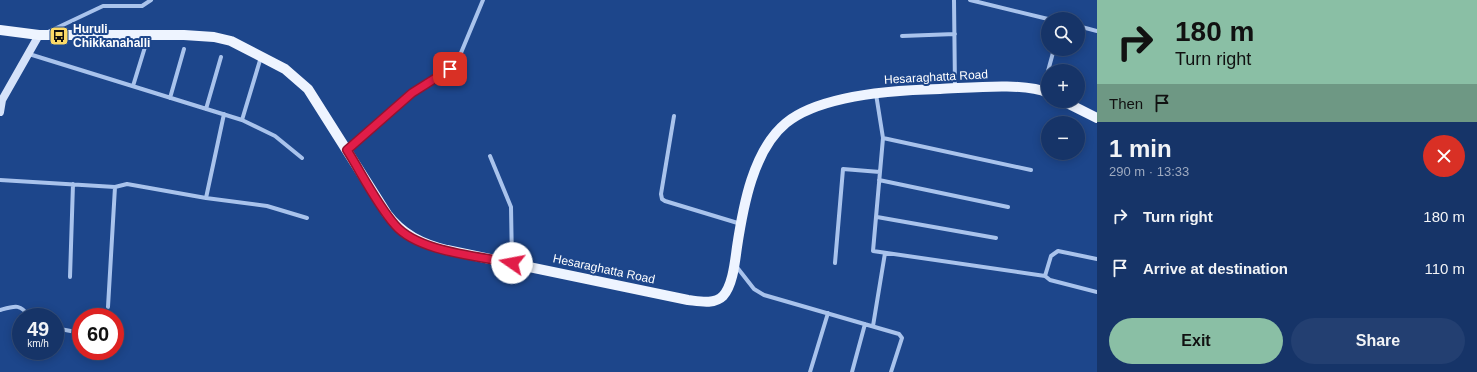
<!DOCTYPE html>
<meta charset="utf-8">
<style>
body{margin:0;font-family:Helvetica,sans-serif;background:#233f71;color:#f1f3f6;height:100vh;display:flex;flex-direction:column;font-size:15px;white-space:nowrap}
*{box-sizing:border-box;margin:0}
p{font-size:13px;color:#9eaac0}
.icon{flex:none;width:22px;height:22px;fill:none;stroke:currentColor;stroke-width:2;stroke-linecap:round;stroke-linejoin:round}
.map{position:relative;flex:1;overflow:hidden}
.drawer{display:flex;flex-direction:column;background:#163468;width:380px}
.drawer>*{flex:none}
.hud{background:#8abfa5;color:#111;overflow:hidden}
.tools{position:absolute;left:1041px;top:12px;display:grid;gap:8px}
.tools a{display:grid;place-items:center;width:44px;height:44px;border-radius:50%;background:#163468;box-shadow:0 2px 10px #0003,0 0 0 1px #354f7c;font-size:20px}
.speed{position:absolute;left:12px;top:308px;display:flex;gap:8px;font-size:20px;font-weight:700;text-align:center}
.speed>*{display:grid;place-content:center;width:52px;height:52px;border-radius:50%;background:#163468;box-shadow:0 2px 10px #0003,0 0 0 1px #354f7c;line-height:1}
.speed small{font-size:10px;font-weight:400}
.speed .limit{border:6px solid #d22;background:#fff;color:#111}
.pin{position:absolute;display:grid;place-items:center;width:34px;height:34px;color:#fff;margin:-17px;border-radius:8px;box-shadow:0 2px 6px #0006}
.me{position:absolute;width:44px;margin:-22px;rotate:282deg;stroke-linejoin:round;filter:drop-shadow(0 0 3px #0008)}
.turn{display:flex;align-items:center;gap:14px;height:84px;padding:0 12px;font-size:18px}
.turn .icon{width:52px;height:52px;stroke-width:2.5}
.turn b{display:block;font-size:28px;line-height:34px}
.then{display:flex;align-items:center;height:38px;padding:0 12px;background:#0003;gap:8px;font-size:15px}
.round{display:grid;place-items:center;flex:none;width:42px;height:42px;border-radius:21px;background:#233f71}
.overview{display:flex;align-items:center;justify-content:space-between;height:68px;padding:0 12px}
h1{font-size:24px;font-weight:800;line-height:30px}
.button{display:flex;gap:8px;margin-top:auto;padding:8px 12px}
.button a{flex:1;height:46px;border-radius:24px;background:#8abfa5;color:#111;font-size:16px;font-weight:800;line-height:46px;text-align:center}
.button a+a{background:#233f71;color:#f1f3f6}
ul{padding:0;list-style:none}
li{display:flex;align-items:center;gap:12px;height:52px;padding:0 12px}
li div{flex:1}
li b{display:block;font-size:15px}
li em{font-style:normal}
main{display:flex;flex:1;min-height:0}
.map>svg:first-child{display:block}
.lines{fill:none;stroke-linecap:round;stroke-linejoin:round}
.street{stroke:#a9c3ec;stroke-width:4}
.secondary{stroke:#d5e2f9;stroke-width:8}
.primary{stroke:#eef4ff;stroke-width:10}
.route-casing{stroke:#92132f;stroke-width:10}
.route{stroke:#e11d48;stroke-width:7}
.labels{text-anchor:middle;stroke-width:4;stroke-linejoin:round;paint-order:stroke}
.poi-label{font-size:12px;font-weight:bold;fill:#fff;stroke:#1d468b;text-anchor:start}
.street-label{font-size:12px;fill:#fff;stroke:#1d468b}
</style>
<main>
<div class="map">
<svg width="1097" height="372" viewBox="0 0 1097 372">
<rect width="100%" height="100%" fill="#1d468b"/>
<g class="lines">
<path class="street" d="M 954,0 L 955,88
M 970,0 L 1048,19
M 1078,26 L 1097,31
M 48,32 L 103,6 L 142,6 L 151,0
M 902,36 L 955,34
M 29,54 L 242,120 L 261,57
M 1048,71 L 1054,49
M 133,86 L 145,47
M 1044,91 L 1048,73
M 876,94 L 883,138 L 873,251 L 1045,276 L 1051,256 L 1058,251 L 1097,259
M 170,98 L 184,49
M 206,109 L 221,57
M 674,116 L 661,194 L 662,199 L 665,201 L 741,224
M 242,120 L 275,136 L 302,158
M 883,138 L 1031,170
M 347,150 L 412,93 L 450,69 L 458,60 L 483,0
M 490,156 L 511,207 L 512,263
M 0,180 L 115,187 L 127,184 L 206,198 L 267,206 L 307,218
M 879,180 L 1008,207
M 206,198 L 224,114
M 877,217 L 996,238
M 835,263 L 843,169 L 880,172
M 736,266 L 754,289 L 764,295 L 899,334 L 902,338 L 891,372
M 1045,276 L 1050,280 L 1097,292
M 70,277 L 73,184
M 108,307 L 115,187
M 0,310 C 14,306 21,303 29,317
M 873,326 L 885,253
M 55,328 L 81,333
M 810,372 L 828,313
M 852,372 L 865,324"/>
<path class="secondary" d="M 0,112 L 2,100 L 39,35"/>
<path class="primary" d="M 0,30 L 39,35 L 184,35 L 214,37 L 231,41 L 285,69 L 308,89 L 387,214 C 402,234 422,244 447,250 L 688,300 C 698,301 714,305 723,296 C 733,285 735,261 737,247 C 743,207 753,150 786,123 C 820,95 897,90 940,89 C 968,88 1025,82 1048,93
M 1063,101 L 1097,118"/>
</g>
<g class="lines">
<defs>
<path id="route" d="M 450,69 L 412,93 L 347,150 C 362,174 376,203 395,225 C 418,252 478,256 512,263"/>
</defs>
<use href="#route" class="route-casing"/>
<use href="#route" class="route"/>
</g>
<defs>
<symbol id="bus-square" viewBox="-11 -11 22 22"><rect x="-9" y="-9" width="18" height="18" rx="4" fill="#fcda67" stroke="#1d468b"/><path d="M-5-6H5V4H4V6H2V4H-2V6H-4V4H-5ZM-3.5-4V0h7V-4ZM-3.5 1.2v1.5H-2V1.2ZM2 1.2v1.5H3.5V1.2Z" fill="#111"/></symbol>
</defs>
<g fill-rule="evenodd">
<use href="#bus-square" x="48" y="25" width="22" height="22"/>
</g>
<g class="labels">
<g class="poi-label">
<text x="73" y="33">Huruli<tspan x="73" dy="14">Chikkanahalli</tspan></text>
</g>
<g class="street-label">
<text transform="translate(936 77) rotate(-3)" y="4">Hesaraghatta Road</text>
<text transform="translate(604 269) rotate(12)" y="4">Hesaraghatta Road</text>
</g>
</g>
</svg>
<div class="tools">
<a><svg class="icon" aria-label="search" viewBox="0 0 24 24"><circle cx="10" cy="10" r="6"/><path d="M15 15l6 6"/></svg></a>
<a>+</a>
<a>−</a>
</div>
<div class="speed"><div>49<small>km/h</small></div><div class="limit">60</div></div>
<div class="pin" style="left:450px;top:69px;background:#d93025"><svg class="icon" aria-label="arrive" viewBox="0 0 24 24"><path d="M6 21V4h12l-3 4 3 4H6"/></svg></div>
<svg class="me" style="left:512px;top:263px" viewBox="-20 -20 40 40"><circle r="19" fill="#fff"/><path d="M0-13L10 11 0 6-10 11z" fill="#e11d48"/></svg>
</div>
<section class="drawer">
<div class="hud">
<div class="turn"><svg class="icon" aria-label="right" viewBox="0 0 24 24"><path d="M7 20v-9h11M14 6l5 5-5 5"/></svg><div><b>180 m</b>Turn right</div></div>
<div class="then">Then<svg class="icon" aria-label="arrive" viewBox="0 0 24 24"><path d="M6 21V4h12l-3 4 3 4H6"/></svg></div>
</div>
<div class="overview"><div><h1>1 min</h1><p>290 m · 13:33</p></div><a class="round" style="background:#d93025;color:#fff"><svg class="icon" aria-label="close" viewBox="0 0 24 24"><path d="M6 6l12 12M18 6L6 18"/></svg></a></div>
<ul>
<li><svg class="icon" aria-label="right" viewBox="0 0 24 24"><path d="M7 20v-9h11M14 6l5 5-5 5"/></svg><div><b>Turn right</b></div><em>180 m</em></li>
<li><svg class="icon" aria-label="arrive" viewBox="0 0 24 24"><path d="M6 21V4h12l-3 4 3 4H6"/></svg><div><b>Arrive at destination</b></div><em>110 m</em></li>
</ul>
<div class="button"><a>Exit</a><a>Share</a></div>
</section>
</main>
